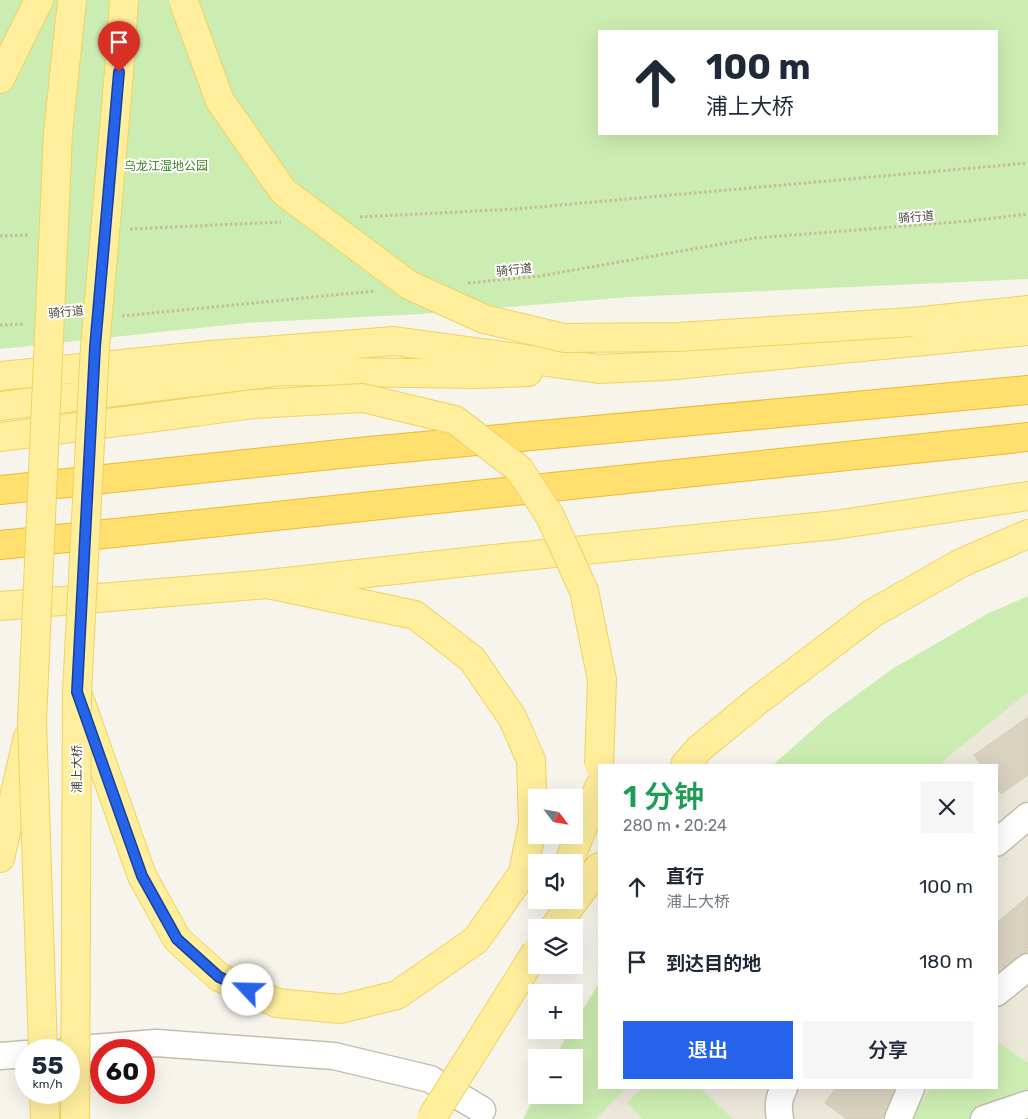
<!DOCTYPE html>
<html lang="zh">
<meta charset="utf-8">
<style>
body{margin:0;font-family:Rubik,"Noto Sans SC",sans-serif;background:#f6f6f7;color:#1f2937;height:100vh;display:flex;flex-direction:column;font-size:19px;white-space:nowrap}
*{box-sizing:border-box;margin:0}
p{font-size:16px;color:#747a83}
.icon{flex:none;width:28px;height:28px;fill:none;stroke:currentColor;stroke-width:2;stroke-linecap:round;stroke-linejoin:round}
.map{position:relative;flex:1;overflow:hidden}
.side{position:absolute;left:598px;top:764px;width:400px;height:325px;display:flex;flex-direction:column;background:#fff;border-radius:0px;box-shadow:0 5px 20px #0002}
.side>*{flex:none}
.banner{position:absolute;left:598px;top:30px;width:400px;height:105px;border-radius:0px;box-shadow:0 5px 20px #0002;background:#fff;color:#1f2937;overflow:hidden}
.needle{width:32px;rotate:121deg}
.tools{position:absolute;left:528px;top:789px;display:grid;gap:10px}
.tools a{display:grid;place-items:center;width:55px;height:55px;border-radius:0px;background:#fff;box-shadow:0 5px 20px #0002;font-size:25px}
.speed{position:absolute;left:15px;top:1039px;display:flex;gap:10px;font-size:25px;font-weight:700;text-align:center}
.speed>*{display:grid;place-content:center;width:65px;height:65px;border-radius:50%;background:#fff;box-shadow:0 5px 20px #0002;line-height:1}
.speed small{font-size:12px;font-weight:400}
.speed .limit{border:8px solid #d22;background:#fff;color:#111}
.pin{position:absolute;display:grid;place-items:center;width:42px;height:42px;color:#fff;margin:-51px -21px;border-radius:50% 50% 50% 0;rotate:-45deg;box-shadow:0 0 5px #0007}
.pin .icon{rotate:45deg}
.me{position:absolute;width:55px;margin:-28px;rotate:294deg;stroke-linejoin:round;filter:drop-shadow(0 0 4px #0008)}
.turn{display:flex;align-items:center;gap:18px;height:105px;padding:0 25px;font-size:22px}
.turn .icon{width:65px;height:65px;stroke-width:2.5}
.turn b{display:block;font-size:35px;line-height:42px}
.round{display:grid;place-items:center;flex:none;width:52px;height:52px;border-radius:0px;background:#f6f6f7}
.summary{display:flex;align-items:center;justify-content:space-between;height:85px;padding:0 25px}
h1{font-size:30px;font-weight:600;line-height:38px;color:#1e9e55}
.button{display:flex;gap:10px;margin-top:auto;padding:10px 25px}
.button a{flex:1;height:58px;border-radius:0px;background:#2563eb;color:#fff;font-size:20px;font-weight:600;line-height:58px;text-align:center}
.button a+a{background:#f6f6f7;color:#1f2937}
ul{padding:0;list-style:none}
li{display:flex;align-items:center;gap:15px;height:75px;padding:0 25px}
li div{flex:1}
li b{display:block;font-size:19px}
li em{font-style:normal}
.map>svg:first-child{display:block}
.residential{fill:#ebe7d9}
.green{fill:#ccedb1;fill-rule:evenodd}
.building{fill:#d9d2bf;stroke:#d5cbb2}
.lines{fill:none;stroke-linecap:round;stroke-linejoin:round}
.minor-casing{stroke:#c3beac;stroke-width:29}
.major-casing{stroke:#eed362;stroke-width:30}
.highway-casing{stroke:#ebbb31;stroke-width:30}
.path{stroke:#c6bc9c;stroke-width:3;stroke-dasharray:2.5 2.5;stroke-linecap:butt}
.minor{stroke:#fff;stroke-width:26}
.major{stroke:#ffee9c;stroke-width:28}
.highway{stroke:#ffdf6e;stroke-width:28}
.major-bridge-casing{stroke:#eed362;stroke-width:30;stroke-linecap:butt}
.major-bridge{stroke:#ffee9c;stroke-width:28}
.route-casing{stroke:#184099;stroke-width:12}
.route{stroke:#2563eb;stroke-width:9}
.labels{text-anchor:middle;stroke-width:4;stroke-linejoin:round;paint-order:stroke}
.park-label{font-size:12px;fill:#3e8424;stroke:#fff}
.street-label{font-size:12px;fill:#4c4638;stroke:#fff}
</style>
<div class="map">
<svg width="1028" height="1119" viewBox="0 0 1028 1119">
<rect width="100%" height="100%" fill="#f7f4eb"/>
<path class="residential" d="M 1028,667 L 1028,1119 L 584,1119 L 613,1088 L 996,1088 L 996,765 L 921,765 Z"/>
<path class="green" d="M 0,0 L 1028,0 L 1028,279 L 629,297 L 421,314 L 246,323 L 0,349 ZM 599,31 L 996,31 L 996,134 L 599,134 Z
M 1028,596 L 1028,692 L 949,756 L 940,765 L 773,765 L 828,716 L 892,669 L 989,613 Z
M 599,983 L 599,1088 L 626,1088 L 596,1119 L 523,1119 L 536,1094 L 536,1095 L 574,1095 L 574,1058 L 555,1057 L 570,1030 L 574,1030 L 574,1024 Z
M 996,1040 L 1028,1063 L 1028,1119 L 908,1119 L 931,1088 L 996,1088 Z
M 642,1088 L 700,1088 L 733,1119 L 643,1119 L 627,1103 Z"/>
<path class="building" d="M 1028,717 L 1028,775 L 1001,794 L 996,787 L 996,765 L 981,765 L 974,755 Z
M 1028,896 L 1028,950 L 996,978 L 996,924 Z
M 836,1088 L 903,1088 L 881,1119 L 847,1119 L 825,1103 Z"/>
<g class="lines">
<defs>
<path id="minor" d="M 996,843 L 1028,816
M 996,993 L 1028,967
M 68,1050 L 156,1043 L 334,1056 L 430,1079 L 482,1110
M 0,1056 L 26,1054
M 780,1119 C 778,1107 778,1099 784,1088
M 898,1119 L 911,1088
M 984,1119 L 1028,1104"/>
<path id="major" d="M 0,79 L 39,0
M 912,322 L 1028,310
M 0,376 L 211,355 L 394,341 L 599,369 L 664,366 L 1028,331
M 0,406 L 283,371 L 476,374 L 528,372
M 0,437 L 194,412
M 0,606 L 268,584 L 484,560 L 835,525 L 1028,496
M 78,695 L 142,876 L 177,939 L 219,977 L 277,1003 L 340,1009 L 397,995 L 476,940 L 523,873 L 533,823 L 531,760 L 512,717 L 472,659 L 415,615 L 268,584
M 685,765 L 699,749 L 757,701 L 873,613 L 961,563 L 1028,534
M 0,858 L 28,737
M 569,862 L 599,787
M 554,928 L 599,867
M 44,1092 L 45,1119"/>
<path id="highway" d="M 0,490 L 369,451 L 1028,390
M 0,545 L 1028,437"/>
</defs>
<use href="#minor" class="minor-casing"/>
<use href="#major" class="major-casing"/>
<use href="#highway" class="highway-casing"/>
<path class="path" d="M 360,217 L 516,209 L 1028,163
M 130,229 L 281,222
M 0,236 L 29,235
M 468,283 L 540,276 L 755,238 L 969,221 L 1028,214
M 122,316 L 375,291
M 0,325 L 24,324"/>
<use href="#minor" class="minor"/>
<use href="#major" class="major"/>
<use href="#highway" class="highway"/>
<defs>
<path id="major-bridge" d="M 183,0 L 220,101 L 284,192 L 409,285 L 484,319 L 564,338 L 678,337 L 912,322
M 194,412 L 254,404 L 363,398 L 455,420 L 519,469 L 550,516 L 584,591 L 602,680 L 599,765
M 43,1050 L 32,721 L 58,133 L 72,0
M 75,1119 L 77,692 L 95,347 L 119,72 L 124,0
M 431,1119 L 536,952"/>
</defs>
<use href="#major-bridge" class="major-bridge-casing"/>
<use href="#major-bridge" class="major-bridge"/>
</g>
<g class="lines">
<defs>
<path id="route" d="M 119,72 L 95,347 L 77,692 L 142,876 L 177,939 L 219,977 L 248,990"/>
</defs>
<use href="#route" class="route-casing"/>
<use href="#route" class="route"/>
</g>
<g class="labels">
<g class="park-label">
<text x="166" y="170">乌龙江湿地公园</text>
</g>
<g class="street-label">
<text transform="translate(916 217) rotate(-4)" y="4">骑行道</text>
<text transform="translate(514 270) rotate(-6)" y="4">骑行道</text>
<text transform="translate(66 312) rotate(-5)" y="4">骑行道</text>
<text transform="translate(77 769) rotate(-90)" y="4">浦上大桥</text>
</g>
</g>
</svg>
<div class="tools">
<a><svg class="needle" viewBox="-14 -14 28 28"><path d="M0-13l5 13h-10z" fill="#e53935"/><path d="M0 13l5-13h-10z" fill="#747a83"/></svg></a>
<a><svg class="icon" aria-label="sound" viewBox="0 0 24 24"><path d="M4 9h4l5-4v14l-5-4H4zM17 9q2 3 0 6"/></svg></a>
<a><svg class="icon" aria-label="layers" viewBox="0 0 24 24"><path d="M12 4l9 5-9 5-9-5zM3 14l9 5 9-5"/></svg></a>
<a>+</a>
<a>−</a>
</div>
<div class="speed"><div>55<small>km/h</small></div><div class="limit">60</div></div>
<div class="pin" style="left:119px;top:72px;background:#d93025"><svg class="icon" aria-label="arrive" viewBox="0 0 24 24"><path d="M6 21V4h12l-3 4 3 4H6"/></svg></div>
<svg class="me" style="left:248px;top:990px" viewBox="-20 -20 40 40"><circle r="19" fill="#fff"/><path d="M0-13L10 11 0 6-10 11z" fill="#2563eb"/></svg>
<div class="banner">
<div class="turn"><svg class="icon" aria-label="ahead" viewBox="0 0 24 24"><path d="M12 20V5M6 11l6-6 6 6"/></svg><div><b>100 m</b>浦上大桥</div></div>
</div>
<section class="side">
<div class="summary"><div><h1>1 分钟</h1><p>280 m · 20:24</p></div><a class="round"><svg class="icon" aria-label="close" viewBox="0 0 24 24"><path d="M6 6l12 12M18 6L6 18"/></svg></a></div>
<ul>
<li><svg class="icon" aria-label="ahead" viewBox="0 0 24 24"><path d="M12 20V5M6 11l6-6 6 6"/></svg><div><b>直行</b><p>浦上大桥</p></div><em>100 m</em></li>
<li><svg class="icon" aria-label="arrive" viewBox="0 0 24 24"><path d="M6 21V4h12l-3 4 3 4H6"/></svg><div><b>到达目的地</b></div><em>180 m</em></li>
</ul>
<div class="button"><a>退出</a><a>分享</a></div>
</section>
</div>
